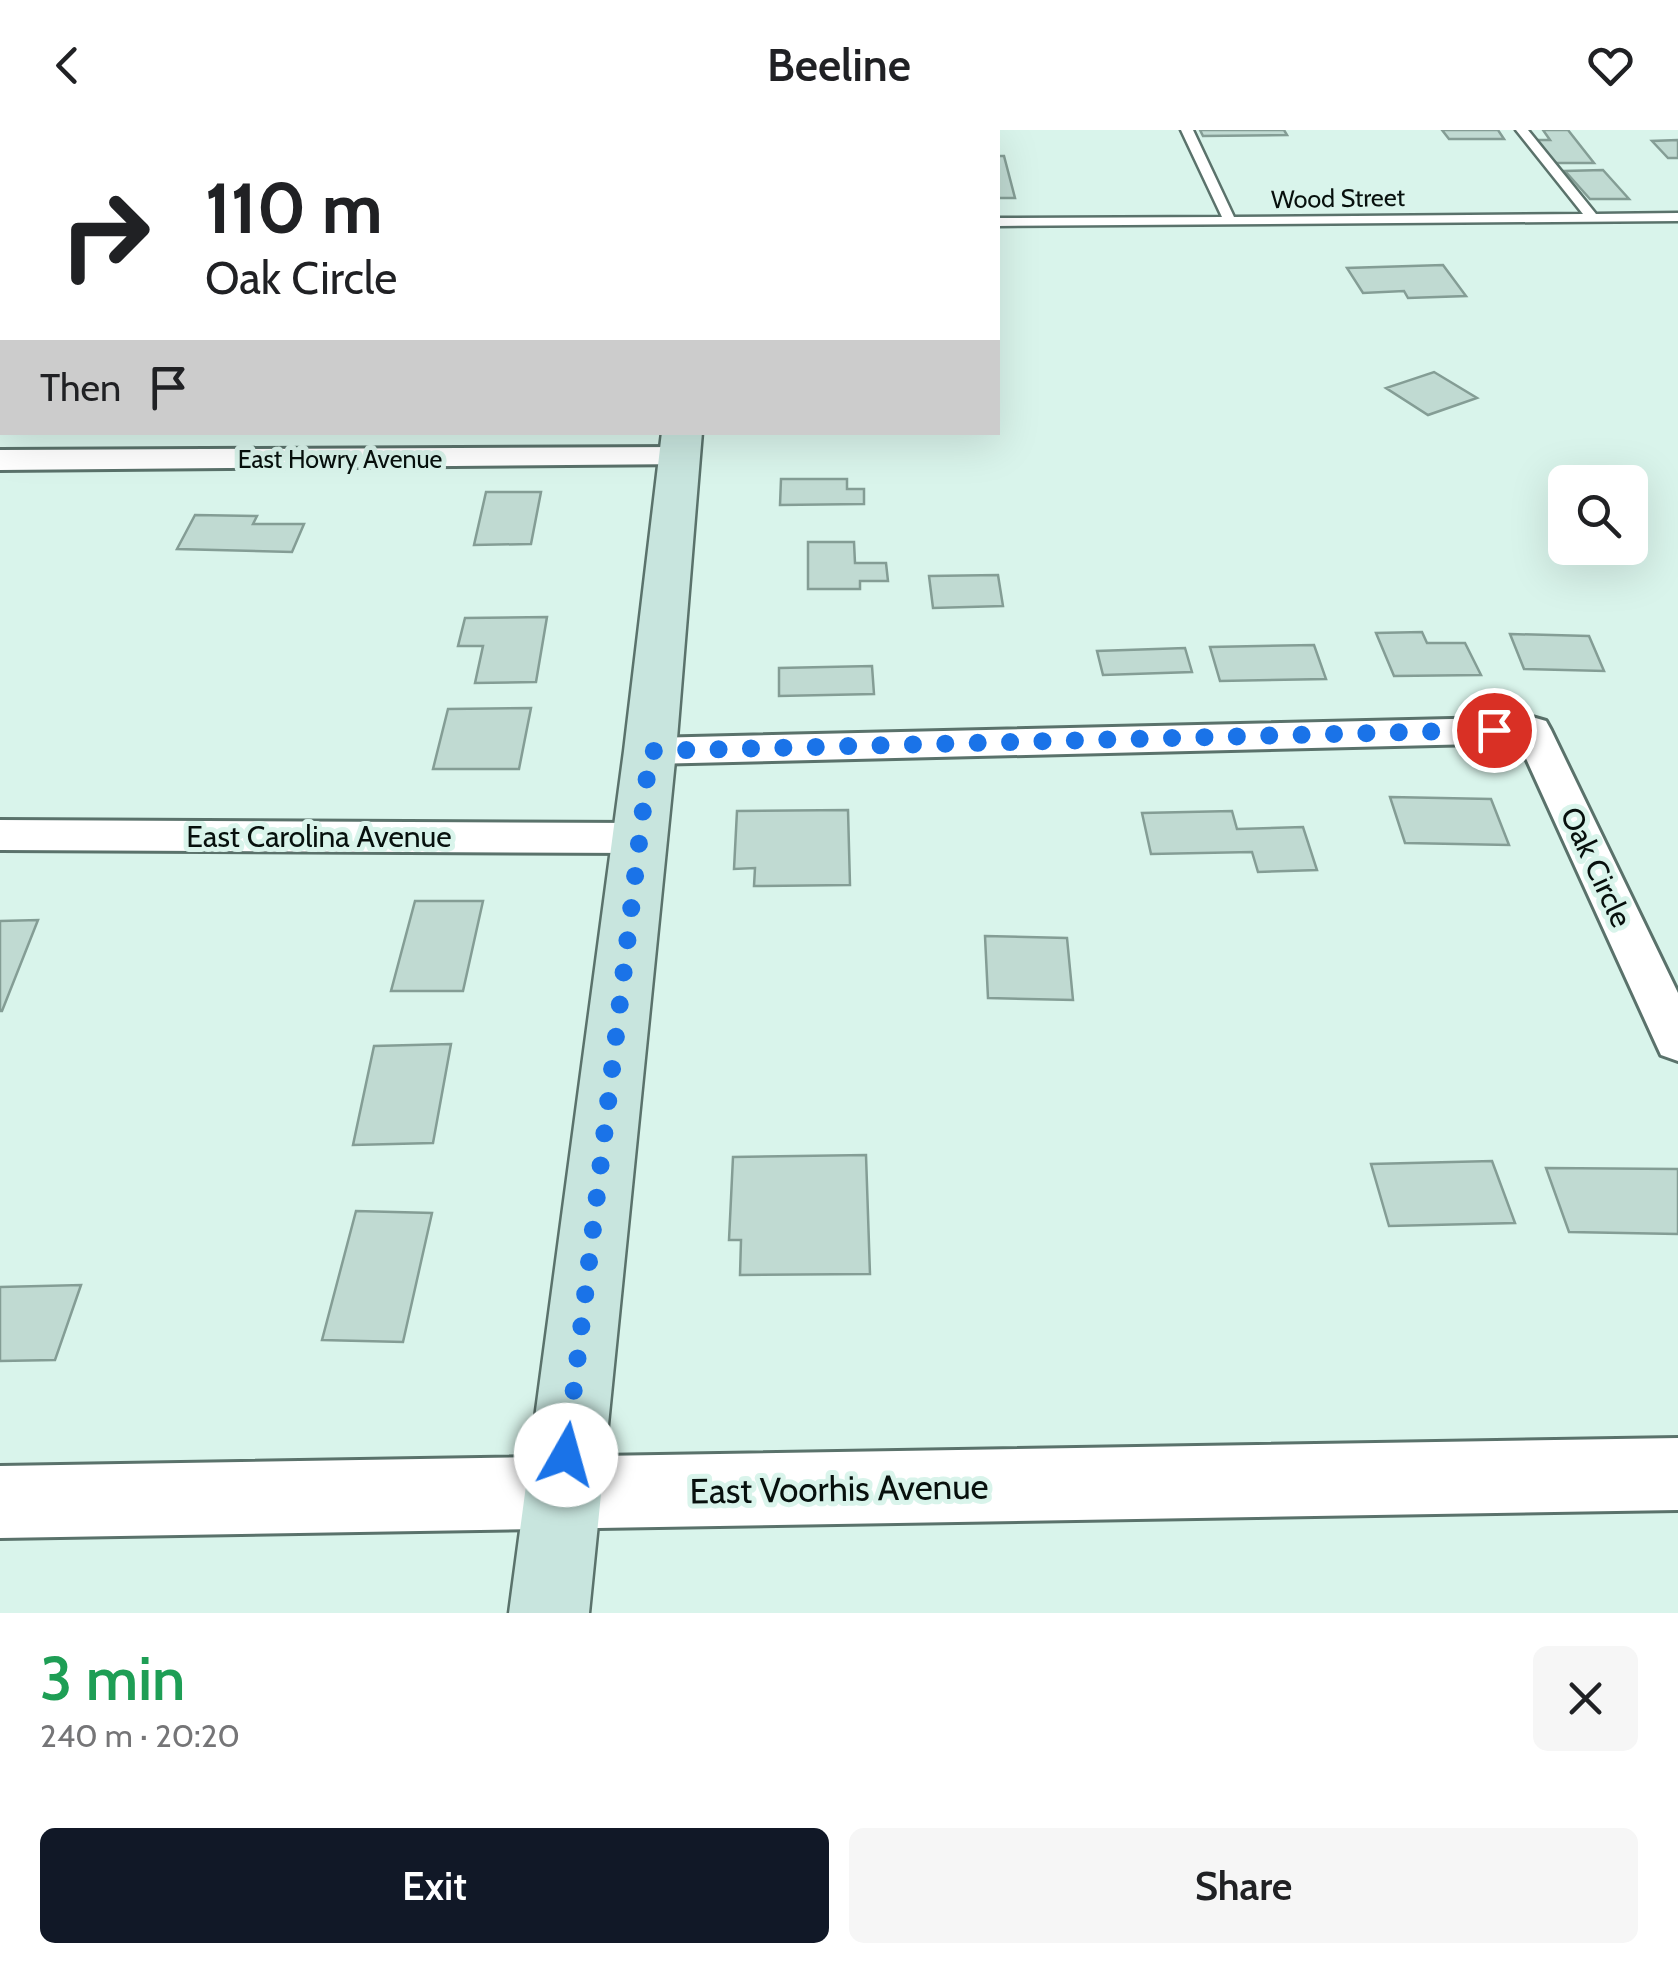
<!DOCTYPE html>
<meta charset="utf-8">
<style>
body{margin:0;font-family:Cabin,sans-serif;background:#f6f6f6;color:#202124;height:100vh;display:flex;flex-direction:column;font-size:38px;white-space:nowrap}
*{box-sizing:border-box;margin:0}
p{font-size:32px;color:#757577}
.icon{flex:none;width:55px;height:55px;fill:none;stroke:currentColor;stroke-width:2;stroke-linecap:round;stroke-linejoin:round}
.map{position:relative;height:1483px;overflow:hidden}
.side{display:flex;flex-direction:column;background:#fff;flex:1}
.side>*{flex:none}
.hud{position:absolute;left:0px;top:0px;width:1000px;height:305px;box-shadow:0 10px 40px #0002;background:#fff;color:#202124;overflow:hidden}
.fabs{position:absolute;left:1548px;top:335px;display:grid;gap:20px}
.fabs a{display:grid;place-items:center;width:100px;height:100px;border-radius:15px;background:#fff;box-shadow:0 10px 40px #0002;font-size:50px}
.pin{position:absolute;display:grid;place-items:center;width:85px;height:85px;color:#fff;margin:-42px;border:5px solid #fff;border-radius:50%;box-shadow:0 2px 10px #0007}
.me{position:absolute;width:110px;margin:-55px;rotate:7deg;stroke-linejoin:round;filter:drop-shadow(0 0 8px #0008)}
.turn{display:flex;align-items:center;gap:35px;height:210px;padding:0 40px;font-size:45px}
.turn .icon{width:130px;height:130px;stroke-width:2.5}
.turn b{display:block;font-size:70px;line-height:85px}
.then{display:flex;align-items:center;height:95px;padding:0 40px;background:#0003;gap:20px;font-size:38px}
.round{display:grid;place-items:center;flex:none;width:105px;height:105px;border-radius:15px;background:#f6f6f6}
.headline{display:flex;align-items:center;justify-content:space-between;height:170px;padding:0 40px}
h1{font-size:60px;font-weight:600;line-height:75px;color:#1e9e55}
.button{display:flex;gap:20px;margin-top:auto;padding:20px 40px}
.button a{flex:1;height:115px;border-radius:15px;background:#111827;color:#fff;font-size:40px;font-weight:600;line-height:115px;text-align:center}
.button a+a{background:#f6f6f6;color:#202124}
header{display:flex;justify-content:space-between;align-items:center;height:130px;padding:0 40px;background:#fff;font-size:45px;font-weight:600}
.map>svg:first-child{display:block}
.building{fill:#c0dad2;stroke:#849d95;stroke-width:2.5}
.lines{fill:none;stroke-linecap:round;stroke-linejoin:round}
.service-casing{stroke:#5a726b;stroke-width:5}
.minor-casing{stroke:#5a726b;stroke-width:6}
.tertiary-casing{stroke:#5a726b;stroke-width:6}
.secondary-casing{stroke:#5a726b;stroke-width:5}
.service{fill:#fff;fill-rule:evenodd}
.minor{fill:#fff;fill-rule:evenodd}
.tertiary{fill:#fff;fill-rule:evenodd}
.secondary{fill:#c8e5de;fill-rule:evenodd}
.route{stroke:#1a73e8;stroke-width:18;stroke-dasharray:0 32.4}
.labels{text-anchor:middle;stroke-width:10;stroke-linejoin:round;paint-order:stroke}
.far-street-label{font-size:25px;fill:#07100d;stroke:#d9f4eb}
.street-label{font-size:30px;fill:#07100d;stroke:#d9f4eb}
.near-street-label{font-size:35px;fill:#07100d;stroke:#d9f4eb}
</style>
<header><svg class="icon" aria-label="back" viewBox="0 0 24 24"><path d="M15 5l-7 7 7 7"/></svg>Beeline<svg class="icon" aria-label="heart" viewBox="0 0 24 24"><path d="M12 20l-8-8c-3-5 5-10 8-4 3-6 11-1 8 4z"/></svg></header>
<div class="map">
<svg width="1678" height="1483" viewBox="0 0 1678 1483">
<rect width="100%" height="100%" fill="#d9f4eb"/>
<path class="building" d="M 1200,0 L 1284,0 L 1287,5 L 1203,6 Z
M 1442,0 L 1498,0 L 1504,9 L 1449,9 Z
M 1543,0 L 1568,0 L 1594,33 L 1549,33 L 1531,10 L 1550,10 Z
M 1678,10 L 1678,28 L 1668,28 L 1652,11 Z
M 998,26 L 1004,26 L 1015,68 L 998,68 Z
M 1603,40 L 1629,69 L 1590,69 L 1565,41 Z
M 1443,135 L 1466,166 L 1408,168 L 1404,161 L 1363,163 L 1347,138 Z
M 1434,242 L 1477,268 L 1428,285 L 1386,258 Z
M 781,349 L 847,349 L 847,359 L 864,359 L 864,374 L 780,375 Z
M 486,362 L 541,362 L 531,414 L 474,415 Z
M 195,385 L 257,386 L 253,394 L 304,394 L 292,422 L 177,419 Z
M 808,412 L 854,412 L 855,433 L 886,433 L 888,451 L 860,451 L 860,459 L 808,459 Z
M 998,445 L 1003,476 L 933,478 L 929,446 Z
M 547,487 L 536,552 L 475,553 L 483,516 L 458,516 L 465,488 Z
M 1422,502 L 1427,513 L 1465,513 L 1481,545 L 1394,546 L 1376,503 Z
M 1510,504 L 1589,506 L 1604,541 L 1524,539 Z
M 1314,515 L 1326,549 L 1220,551 L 1210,517 Z
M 1185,518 L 1192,542 L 1103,545 L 1097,521 Z
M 872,536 L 874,564 L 779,566 L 779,538 Z
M 531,578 L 519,639 L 433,639 L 448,579 Z
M 1390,667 L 1491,669 L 1509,715 L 1405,713 Z
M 848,680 L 850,755 L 754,756 L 755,738 L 734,739 L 737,681 Z
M 1232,681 L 1237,699 L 1303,697 L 1317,740 L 1258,742 L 1252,722 L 1151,724 L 1142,683 Z
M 415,771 L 483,771 L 463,861 L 391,861 Z
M 38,790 L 2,881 L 0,881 L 0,791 Z
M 985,806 L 1067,808 L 1073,870 L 988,868 Z
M 451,914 L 433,1013 L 353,1015 L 374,916 Z
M 866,1025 L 870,1144 L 740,1145 L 741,1110 L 729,1110 L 733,1027 Z
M 1492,1031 L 1515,1093 L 1389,1096 L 1371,1034 Z
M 1546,1038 L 1678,1039 L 1678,1104 L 1569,1102 Z
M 356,1081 L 432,1083 L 403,1212 L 322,1210 Z
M 81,1155 L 55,1230 L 0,1231 L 0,1157 Z"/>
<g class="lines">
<defs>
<path id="service" d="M 1181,0 L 1193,0 L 1234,87 L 1583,84 L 1516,0 L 1528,0 L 1596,84 L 1678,83 L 1678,91 L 998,96 L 998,88 L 1222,87 Z"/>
<path id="minor" d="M 679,317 L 690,320 L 695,327 L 690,334 L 0,340 L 0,320 Z
M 1532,587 L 1546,591 L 1551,600 L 1678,863 L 1678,931 L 1661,925 L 1655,912 L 1519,613 L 650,634 L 636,630 L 630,621 L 636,612 L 650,608 Z
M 0,690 L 639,693 L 654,697 L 660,708 L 654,719 L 639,723 L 0,720 Z"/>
<path id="tertiary" d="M 1678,1308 L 1678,1380 L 0,1408 L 0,1336 Z"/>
<path id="secondary" d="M 691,0 L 721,0 L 721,2 L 691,2 Z
M 662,302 L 702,302 L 676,621 L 589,1483 L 509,1483 L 624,621 Z"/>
</defs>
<use href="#service" class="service-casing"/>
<use href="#minor" class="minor-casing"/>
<use href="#tertiary" class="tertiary-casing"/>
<use href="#secondary" class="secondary-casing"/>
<use href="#service" class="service"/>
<use href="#minor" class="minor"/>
<use href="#tertiary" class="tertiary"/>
<use href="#secondary" class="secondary"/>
</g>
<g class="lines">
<path class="route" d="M 566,1325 L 650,621 L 1494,600"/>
</g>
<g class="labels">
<g class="far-street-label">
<text transform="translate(1338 68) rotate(-1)" y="9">Wood Street</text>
<text x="340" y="338">East Howry Avenue</text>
</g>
<g class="street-label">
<text x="319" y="717">East Carolina Avenue</text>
<text transform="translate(1596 737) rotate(65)" y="10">Oak Circle</text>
</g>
<g class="near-street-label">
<text transform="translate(839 1359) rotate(-1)" y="12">East Voorhis Avenue</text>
</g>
</g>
</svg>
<div class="fabs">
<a><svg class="icon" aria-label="search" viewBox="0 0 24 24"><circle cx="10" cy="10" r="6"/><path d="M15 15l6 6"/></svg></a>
</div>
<div class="pin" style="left:1494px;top:600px;background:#d93025"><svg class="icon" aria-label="arrive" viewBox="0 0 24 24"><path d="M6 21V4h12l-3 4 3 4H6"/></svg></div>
<svg class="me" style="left:566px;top:1325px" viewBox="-20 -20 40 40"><circle r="19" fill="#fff"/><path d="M0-13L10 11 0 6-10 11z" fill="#1a73e8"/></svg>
<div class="hud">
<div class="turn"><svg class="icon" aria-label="right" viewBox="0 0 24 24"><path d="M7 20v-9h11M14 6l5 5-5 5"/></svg><div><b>110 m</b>Oak Circle</div></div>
<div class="then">Then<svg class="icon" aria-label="arrive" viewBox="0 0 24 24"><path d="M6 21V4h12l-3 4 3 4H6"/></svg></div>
</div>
</div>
<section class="side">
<div class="headline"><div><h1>3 min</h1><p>240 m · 20:20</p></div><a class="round"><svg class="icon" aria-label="close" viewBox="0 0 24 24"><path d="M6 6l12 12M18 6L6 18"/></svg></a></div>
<div class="button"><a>Exit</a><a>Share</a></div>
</section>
